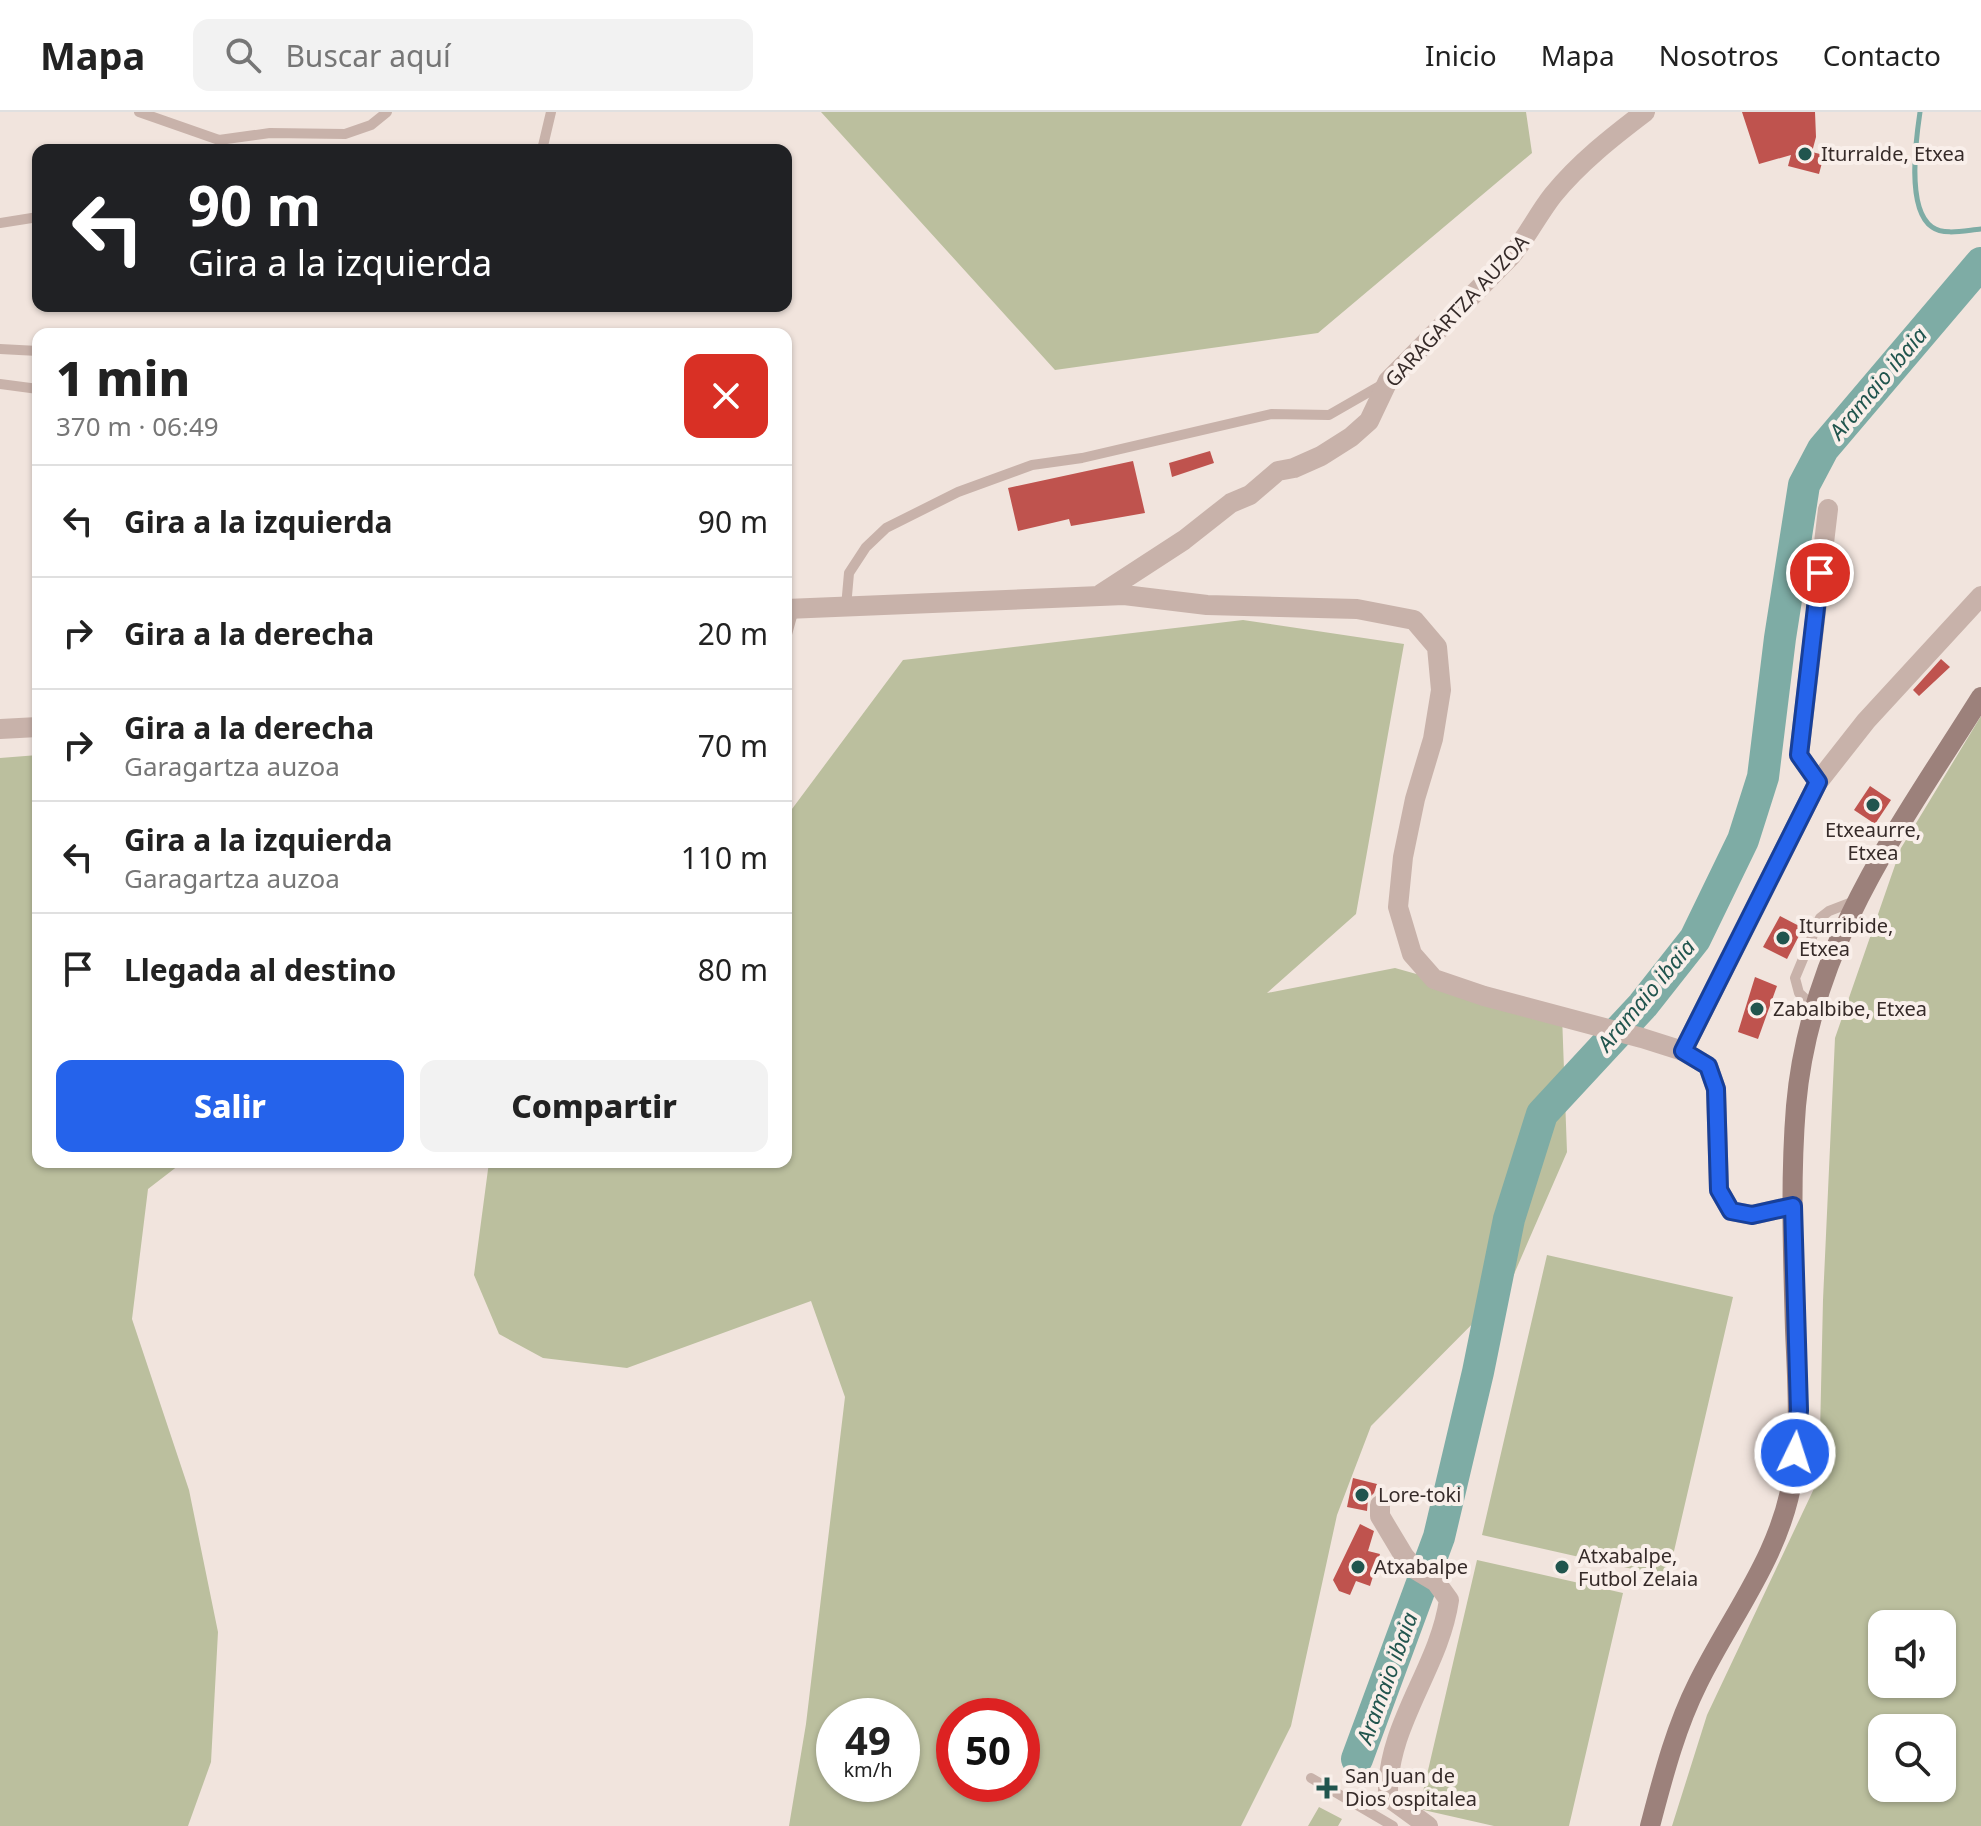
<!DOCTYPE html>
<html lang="es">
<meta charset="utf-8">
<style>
body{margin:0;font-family:"Noto Sans",sans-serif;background:#f2f2f2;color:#222;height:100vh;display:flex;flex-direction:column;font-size:30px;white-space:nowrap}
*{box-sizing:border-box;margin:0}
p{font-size:26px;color:#767676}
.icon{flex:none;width:44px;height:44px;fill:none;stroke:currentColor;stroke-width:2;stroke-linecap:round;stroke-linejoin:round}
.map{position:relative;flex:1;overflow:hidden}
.side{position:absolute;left:32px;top:216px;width:760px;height:840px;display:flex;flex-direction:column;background:#fff;border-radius:16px;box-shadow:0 2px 6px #0004}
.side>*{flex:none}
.banner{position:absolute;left:32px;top:32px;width:760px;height:168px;border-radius:16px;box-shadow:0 2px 6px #0004;background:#202124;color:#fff;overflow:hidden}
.fabs{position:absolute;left:1868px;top:1498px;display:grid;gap:16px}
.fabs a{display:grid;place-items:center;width:88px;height:88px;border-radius:16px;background:#fff;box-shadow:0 2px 6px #0004;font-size:40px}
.speed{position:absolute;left:816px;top:1586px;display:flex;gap:16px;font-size:40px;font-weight:700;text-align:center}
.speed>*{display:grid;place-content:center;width:104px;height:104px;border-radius:50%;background:#fff;box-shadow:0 2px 6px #0004;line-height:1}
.speed small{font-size:20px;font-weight:400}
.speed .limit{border:12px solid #d22;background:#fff;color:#111}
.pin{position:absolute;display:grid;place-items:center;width:68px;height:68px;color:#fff;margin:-34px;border:4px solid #fff;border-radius:50%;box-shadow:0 2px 8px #0007}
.me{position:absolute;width:88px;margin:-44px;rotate:4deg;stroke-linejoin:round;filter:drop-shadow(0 0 6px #0008)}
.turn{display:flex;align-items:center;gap:28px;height:168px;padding:0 24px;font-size:36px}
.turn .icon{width:104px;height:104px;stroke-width:2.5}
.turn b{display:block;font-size:56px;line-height:68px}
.round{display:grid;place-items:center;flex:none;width:84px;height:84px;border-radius:16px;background:#f2f2f2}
.head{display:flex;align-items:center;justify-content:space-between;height:136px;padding:0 24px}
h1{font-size:48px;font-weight:800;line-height:60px}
.primary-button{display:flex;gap:16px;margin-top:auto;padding:16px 24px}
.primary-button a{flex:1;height:92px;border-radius:16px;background:#2563eb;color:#fff;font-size:32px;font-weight:800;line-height:92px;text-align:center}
.primary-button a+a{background:#f2f2f2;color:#222}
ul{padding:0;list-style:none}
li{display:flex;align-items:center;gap:24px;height:112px;padding:0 24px;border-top:2px solid #e0e0e0}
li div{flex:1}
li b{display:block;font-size:30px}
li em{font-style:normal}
header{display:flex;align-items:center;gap:48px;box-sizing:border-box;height:112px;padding:0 40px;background:#fff;border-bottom:2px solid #e0e0e0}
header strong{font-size:38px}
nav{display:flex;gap:44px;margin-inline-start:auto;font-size:28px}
.search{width:560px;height:72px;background:#f2f2f2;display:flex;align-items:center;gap:20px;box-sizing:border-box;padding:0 28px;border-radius:16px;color:#767676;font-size:30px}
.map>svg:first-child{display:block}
.green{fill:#bbbf9e;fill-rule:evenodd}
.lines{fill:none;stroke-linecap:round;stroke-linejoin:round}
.stream{stroke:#7eaca5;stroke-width:5}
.river{stroke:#7eaca5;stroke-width:32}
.building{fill:#bf534e}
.lane{stroke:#c8b2aa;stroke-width:10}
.street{stroke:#c8b2aa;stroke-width:20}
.secondary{stroke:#9c817b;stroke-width:20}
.route-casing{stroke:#184099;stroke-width:20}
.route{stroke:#2563eb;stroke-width:14}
.poi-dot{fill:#21554e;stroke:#f9efea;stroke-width:3}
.labels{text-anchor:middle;stroke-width:8;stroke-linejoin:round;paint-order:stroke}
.poi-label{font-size:20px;fill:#362b29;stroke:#f9efea;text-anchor:start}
.street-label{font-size:20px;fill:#362b29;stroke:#f9efea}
.water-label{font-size:22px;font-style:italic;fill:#21554e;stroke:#f9efea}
</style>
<header>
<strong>Mapa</strong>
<div class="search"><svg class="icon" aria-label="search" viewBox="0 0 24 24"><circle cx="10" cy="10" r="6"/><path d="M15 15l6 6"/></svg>Buscar aquí</div>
<nav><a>Inicio</a><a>Mapa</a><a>Nosotros</a><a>Contacto</a></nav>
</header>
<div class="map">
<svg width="1981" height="1714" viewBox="0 0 1981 1714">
<rect width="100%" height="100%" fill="#f1e4dd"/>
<path class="green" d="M 821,0 L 1526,0 L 1532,41 L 1318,221 L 1055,258 Z
M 1243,508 L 1404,532 L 1356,802 L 1267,881 L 1395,856 L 1562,903 L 1567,1040 L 1508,1176 L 1371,1314 L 1337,1403 L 1291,1614 L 1241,1714 L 789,1714 L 806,1612 L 845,1285 L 811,1189 L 627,1256 L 543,1246 L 499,1222 L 474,1163 L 489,1050 L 786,1050 L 786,705 L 903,548 ZM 834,1604 L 902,1604 L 902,1672 L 834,1672 ZM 954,1604 L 1022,1604 L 1022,1672 L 954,1672 Z
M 1981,604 L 1981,1714 L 1672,1714 L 1707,1603 L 1819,1366 L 1823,1188 L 1835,926 L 1901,736 ZM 1942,1512 L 1942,1572 L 1882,1572 L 1882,1512 ZM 1942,1616 L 1942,1676 L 1882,1676 L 1882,1616 Z
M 38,643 L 38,1050 L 183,1050 L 148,1077 L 132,1207 L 189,1378 L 218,1520 L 211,1650 L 188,1714 L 0,1714 L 0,646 Z
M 1547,1143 L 1733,1185 L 1668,1465 L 1482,1423 Z
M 1477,1448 L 1623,1481 L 1569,1714 L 1494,1714 L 1419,1697 Z
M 1319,1695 L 1342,1707 L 1338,1714 L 1308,1714 Z"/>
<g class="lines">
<path class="stream" d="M 1920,0 C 1916,27 1906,97 1932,115 C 1944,124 1967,118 1981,117"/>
<path class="river" d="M 1357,1647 L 1439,1425 L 1478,1260 L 1509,1107 L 1542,1002 L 1643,893 L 1695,827 L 1743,728 L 1763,665 L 1780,526 L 1804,373 L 1823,337 L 1981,151"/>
</g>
<path class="building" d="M 1742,0 L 1815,0 L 1816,25 L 1812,40 L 1824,43 L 1819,62 L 1788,54 L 1791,43 L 1759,52 Z
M 1210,339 L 1214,351 L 1172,365 L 1169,351 Z
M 1133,349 L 1145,401 L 1071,414 L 1069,407 L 1018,419 L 1008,376 Z
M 1941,547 L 1950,555 L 1919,584 L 1913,578 Z
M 1870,674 L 1891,688 L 1875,712 L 1854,698 Z
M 1780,804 L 1803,816 L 1787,847 L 1763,835 Z
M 1755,865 L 1777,874 L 1758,927 L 1738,920 Z
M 1353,1366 L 1377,1372 L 1374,1381 L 1368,1387 L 1367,1399 L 1347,1395 Z
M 1360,1412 L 1374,1419 L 1368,1439 L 1380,1442 L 1370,1474 L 1356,1469 L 1350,1483 L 1339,1479 L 1333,1468 Z"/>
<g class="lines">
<path class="lane" d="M 139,0 L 219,28 L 270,21 L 345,22 L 371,13 L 387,0
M 542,38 L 551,0
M 0,111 L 38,105
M 0,237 L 38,239
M 0,272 L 38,277
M 846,495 L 849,461 L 866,435 L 886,416 L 958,380 L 1032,353 L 1082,346 L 1271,302 L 1329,303 L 1383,272
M 786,526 L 794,497
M 1814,895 L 1799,881 L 1795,866 L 1820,806 L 1829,799 L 1855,789
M 1311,1666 L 1393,1714"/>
<path class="street" d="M 1101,482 L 1184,428 L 1231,391 L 1250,383 L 1278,359 L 1294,356 L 1321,344 L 1351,325 L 1369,309 L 1388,269 L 1511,144 C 1527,125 1538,102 1553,83 C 1579,51 1612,25 1645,0
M 786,497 L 1124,483 L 1207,493 L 1357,497 L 1414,508 L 1437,535 L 1441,578 L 1433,627 L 1415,687 L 1403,745 L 1398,795 L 1412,842 L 1434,867 L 1484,884 L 1642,926 L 1683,939 L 1708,954 L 1716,977 L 1719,1078 L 1731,1099 L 1752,1103 L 1793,1094
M 0,617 L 38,615
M 1818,670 L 1799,643 L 1828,397
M 1683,939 L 1818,670 L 1866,609 L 1981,484
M 1380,1393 L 1380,1404 L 1404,1444 L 1416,1458 L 1436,1470 L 1449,1488 C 1439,1557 1386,1613 1388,1685 L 1428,1714"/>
<path class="secondary" d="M 1650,1714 C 1663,1665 1675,1617 1698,1571 C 1732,1502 1782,1441 1793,1363 C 1801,1315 1797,1266 1795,1218 C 1793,1144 1790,1068 1796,994 C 1810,833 1898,717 1981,585"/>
</g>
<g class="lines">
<defs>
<path id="route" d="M 1795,1341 L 1799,1298 L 1793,1094 L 1752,1103 L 1731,1099 L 1719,1078 L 1716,977 L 1708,954 L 1683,939 L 1818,670 L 1799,643 L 1820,461"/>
</defs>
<use href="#route" class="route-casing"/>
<use href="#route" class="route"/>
</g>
<g class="poi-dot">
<circle cx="1805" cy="42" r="8"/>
<circle cx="1873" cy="693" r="8"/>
<circle cx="1783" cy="826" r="8"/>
<circle cx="1757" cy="897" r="8"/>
<circle cx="1362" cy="1383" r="8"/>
<circle cx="1358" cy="1455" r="8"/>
<circle cx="1562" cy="1455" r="8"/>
<path d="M1323 1664h8v8h8v8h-8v8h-8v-8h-8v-8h8z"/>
</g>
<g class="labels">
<g class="poi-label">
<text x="1821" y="49">Iturralde, Etxea</text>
<text x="1873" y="725" text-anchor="middle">Etxeaurre,<tspan x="1873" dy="23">Etxea</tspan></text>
<text x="1799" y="821">Iturribide,<tspan x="1799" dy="23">Etxea</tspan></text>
<text x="1773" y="904">Zabalbibe, Etxea</text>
<text x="1378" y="1390">Lore-toki</text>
<text x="1578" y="1451">Atxabalpe,<tspan x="1578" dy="23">Futbol Zelaia</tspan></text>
<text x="1374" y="1462">Atxabalpe</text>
<text x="1345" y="1671">San Juan de<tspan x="1345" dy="23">Dios ospitalea</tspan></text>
</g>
<g class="street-label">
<text transform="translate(1457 199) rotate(-47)" y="7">GARAGARTZA AUZOA</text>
</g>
<g class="water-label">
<text transform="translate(1878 271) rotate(-50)" y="8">Aramaio ibaia</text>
<text transform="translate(1646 883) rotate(-50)" y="8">Aramaio ibaia</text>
<text transform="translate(1387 1566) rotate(-70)" y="8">Aramaio ibaia</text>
</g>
</g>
</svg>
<div class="fabs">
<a><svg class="icon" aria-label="sound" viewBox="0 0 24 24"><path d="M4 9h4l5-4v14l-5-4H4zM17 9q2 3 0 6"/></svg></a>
<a><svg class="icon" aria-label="search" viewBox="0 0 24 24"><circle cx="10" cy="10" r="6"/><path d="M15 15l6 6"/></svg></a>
</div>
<div class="speed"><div>49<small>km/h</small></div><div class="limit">50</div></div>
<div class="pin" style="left:1820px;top:461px;background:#d93025"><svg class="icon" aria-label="arrive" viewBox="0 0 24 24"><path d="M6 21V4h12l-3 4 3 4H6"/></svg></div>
<svg class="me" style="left:1795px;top:1341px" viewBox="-20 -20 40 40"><circle r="17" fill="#2563eb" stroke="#fff" stroke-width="3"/><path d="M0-11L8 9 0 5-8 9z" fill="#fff"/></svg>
<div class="banner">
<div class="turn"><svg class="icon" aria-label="left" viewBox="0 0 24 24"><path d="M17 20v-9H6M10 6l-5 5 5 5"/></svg><div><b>90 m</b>Gira a la izquierda</div></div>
</div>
<section class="side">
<div class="head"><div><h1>1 min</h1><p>370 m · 06:49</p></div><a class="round" style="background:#d93025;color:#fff"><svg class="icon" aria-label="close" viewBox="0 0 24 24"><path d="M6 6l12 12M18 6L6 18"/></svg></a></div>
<ul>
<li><svg class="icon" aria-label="left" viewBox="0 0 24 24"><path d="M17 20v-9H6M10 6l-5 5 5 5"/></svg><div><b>Gira a la izquierda</b></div><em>90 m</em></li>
<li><svg class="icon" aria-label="right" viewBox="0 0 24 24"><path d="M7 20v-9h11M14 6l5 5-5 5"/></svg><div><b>Gira a la derecha</b></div><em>20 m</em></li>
<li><svg class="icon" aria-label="right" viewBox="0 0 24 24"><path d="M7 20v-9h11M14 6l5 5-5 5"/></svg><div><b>Gira a la derecha</b><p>Garagartza auzoa</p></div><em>70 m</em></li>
<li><svg class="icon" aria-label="left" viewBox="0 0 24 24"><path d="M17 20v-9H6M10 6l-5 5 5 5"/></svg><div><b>Gira a la izquierda</b><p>Garagartza auzoa</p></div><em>110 m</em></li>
<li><svg class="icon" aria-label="arrive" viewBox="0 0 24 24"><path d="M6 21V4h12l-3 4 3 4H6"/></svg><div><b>Llegada al destino</b></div><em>80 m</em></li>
</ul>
<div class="primary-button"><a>Salir</a><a>Compartir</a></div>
</section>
</div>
